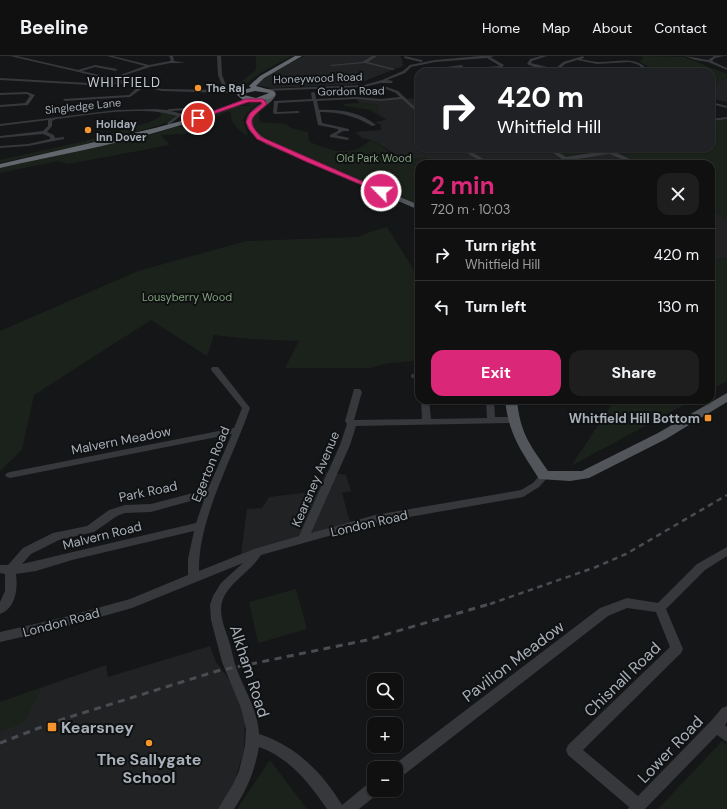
<!DOCTYPE html>
<meta charset="utf-8">
<style>
body{margin:0;font-family:"DM Sans",sans-serif;background:#1e1e1f;color:#f1f3f6;height:100vh;display:flex;flex-direction:column;font-size:15px;white-space:nowrap}
*{box-sizing:border-box;margin:0}
p{font-size:13px;color:#9c9d9f}
.icon{flex:none;width:22px;height:22px;fill:none;stroke:currentColor;stroke-width:2;stroke-linecap:round;stroke-linejoin:round}
.map{position:relative;flex:1;overflow:hidden}
.drawer{position:absolute;left:415px;top:104px;width:300px;height:244px;display:flex;flex-direction:column;background:#101011;border-radius:12px;box-shadow:0 1px 3px #0004,0 0 0 1px #303031}
.drawer>*{flex:none}
.guide{position:absolute;left:415px;top:12px;width:300px;height:84px;border-radius:12px;box-shadow:0 1px 3px #0004,0 0 0 1px #303031;background:#202124;color:#fff;overflow:hidden}
.controls{position:absolute;left:367px;top:617px;display:grid;gap:8px}
.controls a{display:grid;place-items:center;width:36px;height:36px;border-radius:8px;background:#101011;box-shadow:0 1px 3px #0004,0 0 0 1px #303031;font-size:20px}
.pin{position:absolute;display:grid;place-items:center;width:34px;height:34px;color:#fff;margin:-17px;border:2px solid #fff;border-radius:50%;box-shadow:0 1px 4px #0007}
.me{position:absolute;width:44px;margin:-22px;rotate:293deg;stroke-linejoin:round;filter:drop-shadow(0 0 3px #0008)}
.turn{display:flex;align-items:center;gap:14px;height:84px;padding:0 16px;font-size:18px}
.turn .icon{width:52px;height:52px;stroke-width:2.5}
.turn b{display:block;font-size:28px;line-height:34px}
.round{display:grid;place-items:center;flex:none;width:42px;height:42px;border-radius:12px;background:#1e1e1f}
.headline{display:flex;align-items:center;justify-content:space-between;height:68px;padding:0 16px}
h1{font-size:24px;font-weight:700;line-height:30px;color:#db2777}
.action{display:flex;gap:8px;margin-top:auto;padding:8px 16px}
.action a{flex:1;height:46px;border-radius:12px;background:#db2777;color:#fff;font-size:16px;font-weight:700;line-height:46px;text-align:center}
.action a+a{background:#1e1e1f;color:#f1f3f6}
ul{padding:0;list-style:none}
li{display:flex;align-items:center;gap:12px;height:52px;padding:0 16px;border-top:1px solid #303031}
li div{flex:1}
li b{display:block;font-size:15px}
li em{font-style:normal}
header{display:flex;align-items:center;gap:24px;box-sizing:border-box;height:56px;padding:0 20px;background:#101011;border-bottom:1px solid #303031}
header strong{font-size:19px}
nav{display:flex;gap:22px;margin-inline-start:auto;font-size:14px}
.map>svg:first-child{display:block}
.built{fill:#212224}
.green{fill:#1b221b}
.lines{fill:none;stroke-linecap:round;stroke-linejoin:round}
.minor{fill:#36383c;fill-rule:evenodd}
.major{fill:#52565b;fill-rule:evenodd}
.highway{fill:#62676d;fill-rule:evenodd}
.rail-far1{stroke:#494c51;stroke-width:2.5;stroke-dasharray:5.5 4.5;stroke-linecap:butt}
.rail{stroke:#494c51;stroke-width:3;stroke-dasharray:7 5.5;stroke-linecap:butt}
.route{fill:#db2777;stroke:#8e194d}
.poi-dot{fill:#f6942e;stroke:#101112;stroke-width:1.5}
.labels{text-anchor:middle;stroke-width:4;stroke-linejoin:round;paint-order:stroke}
.far-street-label{font-size:11px;fill:#a7afb8;stroke:#101112}
.far-poi-label{font-size:11px;font-weight:bold;fill:#a7afb8;stroke:#101112;text-anchor:start}
.far-park-label{font-size:11px;fill:#81a37d;stroke:#101112}
.far-quarter-label{font-size:13px;letter-spacing:1px;fill:#c8cdd4;stroke:#101112}
.poi-label{font-size:13px;font-weight:bold;fill:#a7afb8;stroke:#101112;text-anchor:end}
.street-label{font-size:13px;fill:#a7afb8;stroke:#101112}
.near-street-label{font-size:16px;fill:#a7afb8;stroke:#101112}
.near-poi-label{font-size:16px;font-weight:bold;fill:#a7afb8;stroke:#101112;text-anchor:start}
</style>
<header>
<strong>Beeline</strong>
<nav><a>Home</a><a>Map</a><a>About</a><a>Contact</a></nav>
</header>
<div class="map">
<svg width="727" height="753" viewBox="0 0 727 753">
<rect width="100%" height="100%" fill="#151617"/>
<path class="built" d="M 304,0 L 400,0 L 402,3 L 403,10 L 357,28 L 271,32 L 255,29 L 268,18 Z
M 727,22 L 727,46 L 711,43 L 711,28 Z
M 419,42 L 419,92 L 542,92 L 561,103 L 618,96 L 643,108 L 437,108 L 424,101 L 404,105 L 387,93 L 371,84 L 362,82 L 355,76 L 381,74 L 381,69 L 375,66 L 386,64 L 379,57 L 378,49 L 360,47 L 356,43 L 383,44 Z
M 711,152 L 727,164 L 727,202 L 711,205 Z
M 326,416 L 346,419 L 351,435 L 342,437 L 350,466 L 241,498 L 247,453 L 262,452 L 269,441 L 318,435 Z
M 210,590 L 216,606 L 231,626 L 245,661 L 244,694 L 235,724 L 219,753 L 0,753 L 0,646 L 106,609 L 108,621 Z"/>
<path class="green" d="M 256,0 L 292,0 L 260,17 L 238,35 L 231,35 L 228,32 L 234,31 L 256,14 Z
M 642,0 L 684,1 L 727,18 L 727,22 L 711,28 L 711,16 L 649,16 L 652,13 L 640,6 L 643,2 Z
M 252,46 L 259,47 L 247,57 L 243,64 L 248,79 L 246,79 C 237,72 230,68 231,56 L 226,56 L 195,71 L 196,75 L 184,78 L 161,79 L 170,89 L 68,108 L 58,105 L 0,117 L 0,112 L 157,77 L 237,50 L 250,50 L 250,49 L 240,49 Z
M 360,47 L 378,49 L 379,57 L 386,64 L 370,54 L 345,50 L 344,48 Z
M 270,48 L 259,57 L 260,66 L 286,68 L 291,72 L 308,76 L 309,85 C 322,92 342,99 357,93 C 362,91 366,87 371,84 L 404,105 L 424,101 L 437,108 L 419,108 L 419,149 L 272,86 C 262,80 251,74 252,62 L 261,52 Z
M 160,55 L 176,59 L 175,63 L 160,69 L 121,80 L 0,107 L 0,104 L 81,86 L 150,66 L 161,60 Z
M 727,62 L 727,164 L 711,152 L 711,108 L 643,108 L 618,96 L 561,103 L 545,94 L 555,92 L 711,92 L 711,66 L 714,65 L 711,64 Z
M 387,171 L 419,222 L 419,304 L 384,308 L 370,312 L 285,312 L 299,285 L 250,283 L 214,279 L 207,300 L 151,264 L 34,339 L 22,394 L 0,415 L 0,275 L 138,215 L 246,185 L 358,181 L 370,176 Z
M 727,202 L 727,325 L 711,334 L 711,205 Z
M 600,344 L 693,344 L 571,410 L 612,348 Z
M 296,533 L 307,573 L 258,587 L 249,546 Z
M 42,632 L 24,666 L 0,676 L 0,646 Z
M 722,685 L 727,689 L 727,753 L 658,753 Z
M 270,704 L 307,753 L 237,753 Z"/>
<g class="lines">
<path class="minor" d="M 10,0 L 17,0 L 78,14 L 95,9 L 117,13 L 116,15 L 95,11 L 82,15 L 112,22 L 145,10 L 107,0 L 113,0 L 149,9 L 170,5 L 171,4 L 169,0 L 173,0 L 174,5 L 186,7 L 171,7 L 150,11 L 116,22 L 162,33 L 224,34 L 218,19 L 217,0 L 221,0 L 222,19 L 228,34 L 245,36 L 227,37 L 162,35 L 144,31 L 130,41 L 65,45 L 63,43 L 129,39 L 139,30 L 125,27 L 123,28 L 89,29 L 0,24 L 0,22 L 89,27 L 121,26 Z
M 372,0 L 377,0 L 368,6 L 395,13 L 393,14 L 365,7 L 332,10 L 330,9 L 362,6 Z
M 405,0 L 422,4 L 423,5 L 421,6 L 404,2 Z
M 480,0 L 495,0 L 490,1 L 504,9 L 502,11 L 510,16 L 505,16 L 498,12 L 485,13 L 486,11 L 500,10 L 487,2 L 435,6 L 411,11 L 405,17 L 387,24 L 393,25 L 392,27 L 381,27 L 364,31 L 264,35 L 262,34 L 264,33 L 364,29 L 382,24 L 403,15 L 410,9 L 435,4 Z
M 541,0 L 547,0 L 532,5 L 531,7 L 555,13 L 563,6 L 583,0 L 584,2 L 581,3 C 587,4 594,6 600,6 C 616,6 634,0 646,12 L 643,13 L 639,9 L 630,6 L 597,8 L 577,4 L 565,8 L 556,16 L 552,16 L 553,15 L 536,12 L 527,8 L 530,3 Z
M 685,0 L 708,4 L 714,0 L 724,0 L 715,2 L 712,5 L 727,12 L 727,14 L 708,6 L 695,4 Z
M 462,9 L 463,11 L 448,12 L 446,11 Z
M 456,15 L 470,15 L 472,16 L 454,16 Z
M 384,30 L 398,35 L 419,55 L 419,58 L 402,43 L 381,45 L 356,43 L 317,45 L 319,54 C 339,53 360,56 376,69 L 372,70 C 355,60 340,56 320,56 L 322,67 L 349,73 L 349,75 L 343,75 L 336,79 L 349,82 L 349,83 L 347,84 L 330,81 L 330,79 L 338,75 L 338,73 L 318,69 L 313,45 L 278,47 L 277,56 L 298,55 L 300,56 L 298,57 L 275,58 L 273,57 L 274,45 L 312,43 L 311,37 L 313,36 L 315,37 L 316,43 L 356,41 L 381,43 L 400,41 L 396,37 L 384,32 Z
M 415,33 L 419,34 L 419,38 L 414,35 Z
M 27,36 L 35,39 L 28,49 L 0,51 L 0,49 L 25,47 L 30,40 L 27,38 L 0,39 L 0,37 Z
M 711,46 L 727,50 L 727,52 L 711,48 Z
M 207,51 L 209,53 L 171,55 L 194,61 L 192,62 L 180,60 L 169,69 L 167,67 L 177,60 C 141,49 93,59 56,63 L 52,65 L 52,70 L 47,76 L 54,79 L 55,82 L 64,81 L 64,83 L 28,90 L 0,92 L 0,90 L 28,88 L 50,83 L 50,81 L 43,78 L 0,82 L 0,80 L 43,75 L 48,70 L 48,64 L 0,70 L 0,68 L 117,54 L 156,53 L 167,54 L 169,53 Z
M 727,61 L 727,63 L 711,65 L 711,63 Z
M 459,92 L 465,92 L 492,108 L 485,108 Z
M 548,92 L 552,92 L 566,101 L 610,94 L 641,108 L 634,108 L 609,98 L 565,105 L 548,94 Z
M 212,311 L 218,311 L 250,352 C 233,402 198,462 199,515 L 254,493 L 299,480 L 340,389 L 347,368 L 345,365 L 354,333 L 360,333 L 362,336 L 354,364 L 422,363 L 421,344 L 429,344 L 431,363 L 487,362 L 486,344 L 494,344 L 495,361 L 513,361 L 517,364 L 513,367 L 356,370 L 350,389 L 311,477 L 375,459 L 521,434 L 533,427 L 541,418 L 547,418 L 549,420 L 539,431 L 523,441 L 375,467 L 261,499 C 251,515 229,527 223,543 C 218,556 224,570 228,582 C 232,593 233,604 237,614 C 245,635 258,655 259,678 C 296,690 322,716 342,749 L 369,727 L 374,725 L 374,734 L 380,734 L 379,737 L 359,753 L 327,753 C 309,727 290,702 259,691 C 255,714 247,734 234,753 L 218,753 L 233,728 L 239,715 L 245,690 L 246,673 L 241,652 L 222,606 L 211,564 L 210,549 L 213,540 L 221,527 L 243,507 L 132,552 L 61,572 L 0,586 L 0,576 L 61,562 L 130,543 L 188,519 L 188,503 L 194,475 L 72,504 L 36,515 L 16,518 C 18,532 16,552 0,558 L 0,546 L 5,535 L 5,518 L 0,517 L 0,509 L 8,509 L 23,492 L 53,477 L 87,470 L 109,454 L 125,449 L 151,448 L 208,433 L 232,378 L 10,422 L 7,421 L 5,419 L 7,417 L 10,416 L 234,372 L 242,352 L 212,315 L 211,313 ZM 205,441 L 196,467 L 22,508 L 31,498 L 59,484 L 94,476 L 117,460 L 125,457 L 151,456 Z
M 412,318 L 419,318 L 419,322 L 412,322 L 411,320 Z
M 727,491 L 727,500 L 705,514 L 666,553 L 683,593 L 681,597 L 583,694 L 638,740 L 711,665 L 722,652 L 727,650 L 727,666 L 725,669 L 727,671 L 727,686 L 717,679 L 645,753 L 628,753 L 629,751 L 568,699 L 566,694 L 568,689 L 670,591 L 656,556 L 627,552 L 608,560 L 401,721 L 396,723 L 396,712 L 391,711 L 600,552 L 627,542 L 658,547 L 697,508 Z"/>
<path class="major" d="M 271,38 L 276,39 C 270,50 257,52 252,64 C 252,75 262,80 270,86 L 419,149 L 419,154 L 266,88 C 252,79 236,67 255,52 C 261,47 267,45 271,38 Z
M 727,337 L 727,346 L 666,383 L 589,422 L 570,425 L 539,423 C 521,394 509,380 505,344 L 517,344 C 520,377 530,389 548,415 L 582,415 L 658,377 Z"/>
<path class="highway" d="M 295,0 L 302,0 L 264,22 L 256,30 L 274,35 L 276,38 C 268,47 258,43 248,46 C 219,56 190,67 161,75 C 108,90 53,100 0,112 L 0,108 L 155,72 L 196,61 L 243,44 L 237,39 L 242,34 L 251,32 L 249,30 L 250,29 L 260,20 ZM 255,35 L 269,37 L 256,42 L 244,39 L 246,37 Z"/>
<path class="rail-far1" d="M 490,548 L 596,511 L 626,498 L 727,439"/>
<path class="rail" d="M 0,687 L 57,665 L 217,615 L 367,584 L 493,547"/>
</g>
<path class="route" d="M 246,43 L 263,43 L 267,48 C 253,61 244,63 261,81 L 384,135 L 379,136 L 307,106 L 257,83 L 249,73 L 246,66 L 250,57 L 262,48 L 261,46 L 248,46 L 199,63 L 195,62 Z"/>
<g class="poi-dot">
<circle cx="198" cy="32" r="4"/>
<circle cx="88" cy="74" r="4"/>
<rect x="704" y="358" width="8" height="8" rx="2"/>
<rect x="47" y="666" width="10" height="10" rx="2"/>
<circle cx="149" cy="687" r="4"/>
</g>
<g class="labels">
<g class="far-street-label">
<text transform="translate(318 22) rotate(-2)" y="4">Honeywood Road</text>
<text transform="translate(351 35) rotate(-1)" y="4">Gordon Road</text>
<text transform="translate(83 50) rotate(-6)" y="4">Singledge Lane</text>
</g>
<g class="far-poi-label">
<text x="206" y="36">The Raj</text>
<text x="96" y="72">Holiday<tspan x="96" dy="13">Inn Dover</tspan></text>
</g>
<g class="far-park-label">
<text x="374" y="106">Old Park Wood</text>
<text x="187" y="245">Lousyberry Wood</text>
</g>
<g class="far-quarter-label">
<text x="124" y="31">WHITFIELD</text>
</g>
<g class="poi-label">
<text x="700" y="367">Whitfield Hill Bottom</text>
</g>
<g class="street-label">
<text transform="translate(121 384) rotate(-11)" y="5">Malvern Meadow</text>
<text transform="translate(210 408) rotate(-68)" y="5">Egerton Road</text>
<text transform="translate(315 423) rotate(-67)" y="5">Kearsney Avenue</text>
<text transform="translate(148 435) rotate(-12)" y="5">Park Road</text>
<text transform="translate(369 467) rotate(-13)" y="5">London Road</text>
<text transform="translate(102 479) rotate(-14)" y="5">Malvern Road</text>
<text transform="translate(61 566) rotate(-15)" y="5">London Road</text>
</g>
<g class="near-street-label">
<text transform="translate(513 605) rotate(-37)" y="6">Pavilion Meadow</text>
<text transform="translate(250 615) rotate(72)" y="6">Alkham Road</text>
<text transform="translate(622 623) rotate(-44)" y="6">Chisnall Road</text>
<text transform="translate(670 693) rotate(-46)" y="6">Lower Road</text>
</g>
<g class="near-poi-label">
<text x="61" y="677">Kearsney</text>
<text x="149" y="709" text-anchor="middle">The Sallygate<tspan x="149" dy="18">School</tspan></text>
</g>
</g>
</svg>
<div class="controls">
<a><svg class="icon" aria-label="search" viewBox="0 0 24 24"><circle cx="10" cy="10" r="6"/><path d="M15 15l6 6"/></svg></a>
<a>+</a>
<a>−</a>
</div>
<div class="pin" style="left:198px;top:62px;background:#d93025"><svg class="icon" aria-label="arrive" viewBox="0 0 24 24"><path d="M6 21V4h12l-3 4 3 4H6"/></svg></div>
<svg class="me" style="left:381px;top:135px" viewBox="-20 -20 40 40"><circle r="17" fill="#db2777" stroke="#fff" stroke-width="3"/><path d="M0-11L8 9 0 5-8 9z" fill="#fff"/></svg>
<div class="guide">
<div class="turn"><svg class="icon" aria-label="right" viewBox="0 0 24 24"><path d="M7 20v-9h11M14 6l5 5-5 5"/></svg><div><b>420 m</b>Whitfield Hill</div></div>
</div>
<section class="drawer">
<div class="headline"><div><h1>2 min</h1><p>720 m · 10:03</p></div><a class="round"><svg class="icon" aria-label="close" viewBox="0 0 24 24"><path d="M6 6l12 12M18 6L6 18"/></svg></a></div>
<ul>
<li><svg class="icon" aria-label="right" viewBox="0 0 24 24"><path d="M7 20v-9h11M14 6l5 5-5 5"/></svg><div><b>Turn right</b><p>Whitfield Hill</p></div><em>420 m</em></li>
<li><svg class="icon" aria-label="left" viewBox="0 0 24 24"><path d="M17 20v-9H6M10 6l-5 5 5 5"/></svg><div><b>Turn left</b></div><em>130 m</em></li>
</ul>
<div class="action"><a>Exit</a><a>Share</a></div>
</section>
</div>
